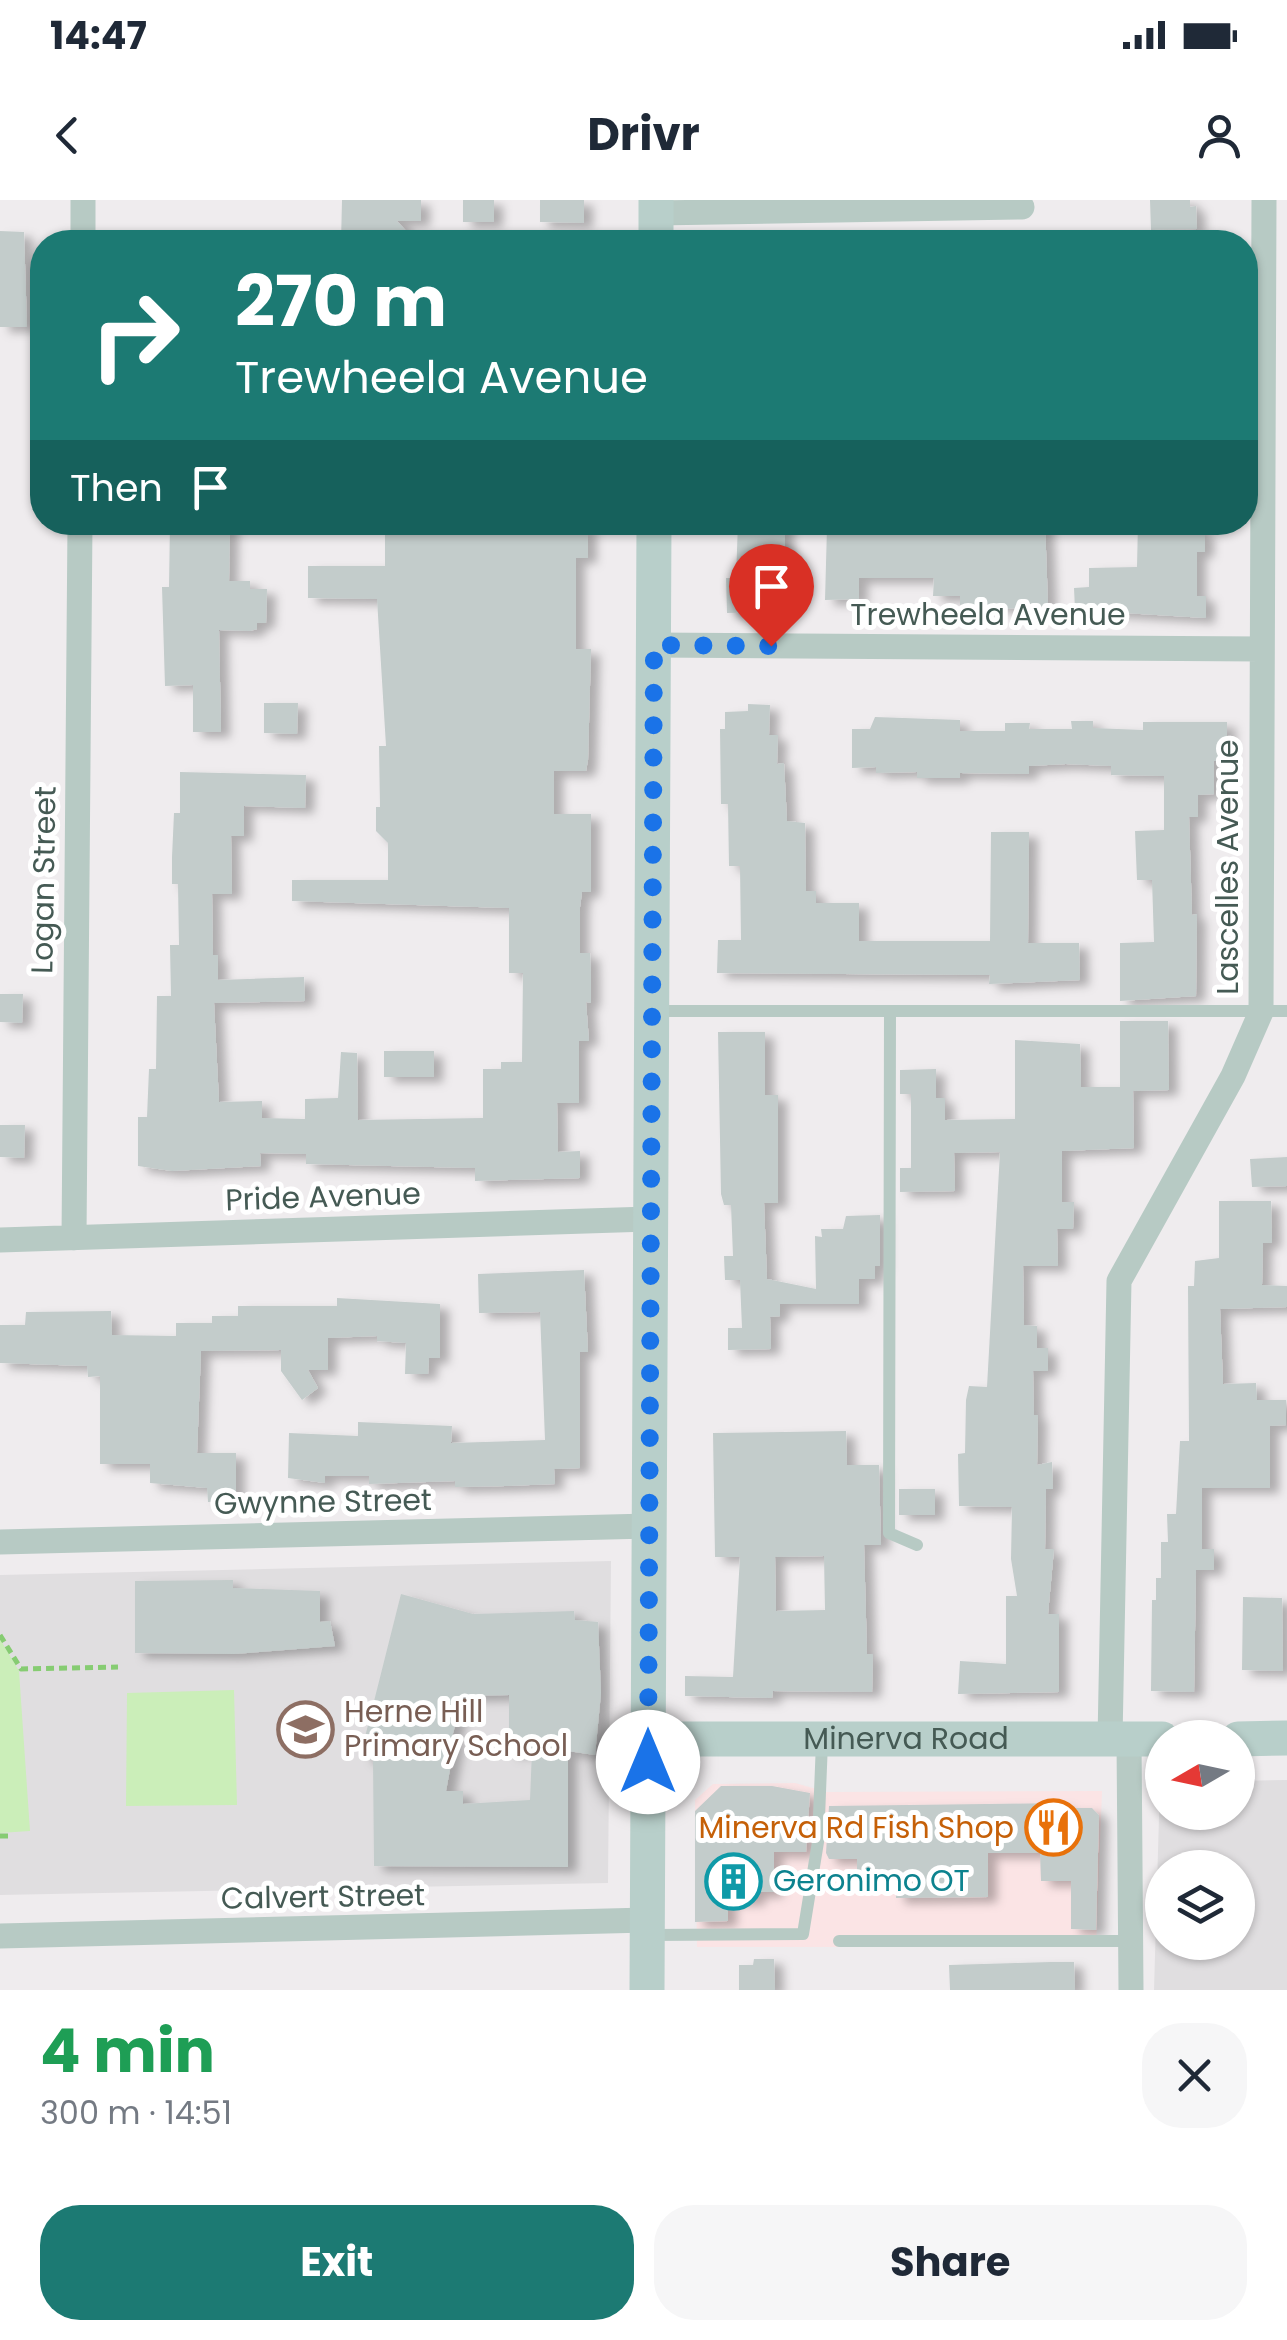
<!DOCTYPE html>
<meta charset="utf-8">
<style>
body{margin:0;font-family:Poppins,sans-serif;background:#f6f6f7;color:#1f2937;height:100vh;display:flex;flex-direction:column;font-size:38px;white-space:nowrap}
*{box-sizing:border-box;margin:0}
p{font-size:32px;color:#747a83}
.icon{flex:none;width:55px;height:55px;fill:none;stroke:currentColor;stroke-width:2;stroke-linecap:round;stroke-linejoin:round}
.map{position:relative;height:1790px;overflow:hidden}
.details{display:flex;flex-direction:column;background:#fff;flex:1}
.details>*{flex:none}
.guide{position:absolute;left:30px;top:30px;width:1228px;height:305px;border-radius:40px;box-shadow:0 2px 8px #0004;background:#1c7a73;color:#fff;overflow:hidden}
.needle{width:65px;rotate:261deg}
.tools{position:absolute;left:1145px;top:1520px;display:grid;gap:20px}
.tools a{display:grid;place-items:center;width:110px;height:110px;border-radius:50%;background:#fff;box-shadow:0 2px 8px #0004;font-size:50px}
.pin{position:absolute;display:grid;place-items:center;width:85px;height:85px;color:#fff;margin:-102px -42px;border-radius:50% 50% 50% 0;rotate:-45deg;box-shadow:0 0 10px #0007}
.pin .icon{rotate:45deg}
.me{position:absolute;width:110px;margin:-55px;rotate:0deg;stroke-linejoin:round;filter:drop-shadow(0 0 8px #0008)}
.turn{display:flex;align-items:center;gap:35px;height:210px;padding:0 40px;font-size:45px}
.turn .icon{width:130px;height:130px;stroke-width:2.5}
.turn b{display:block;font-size:70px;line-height:85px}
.then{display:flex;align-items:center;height:95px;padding:0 40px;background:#0003;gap:20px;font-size:38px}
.round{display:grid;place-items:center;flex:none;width:105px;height:105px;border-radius:40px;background:#f6f6f7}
.overview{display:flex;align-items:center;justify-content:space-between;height:170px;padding:0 40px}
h1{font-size:60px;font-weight:700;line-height:75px;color:#1e9e55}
.button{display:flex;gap:20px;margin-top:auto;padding:20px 40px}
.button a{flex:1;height:115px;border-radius:40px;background:#1c7a73;color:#fff;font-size:40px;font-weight:700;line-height:115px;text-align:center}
.button a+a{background:#f6f6f7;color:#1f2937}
.status{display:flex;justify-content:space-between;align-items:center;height:70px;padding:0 50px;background:#fff;direction:ltr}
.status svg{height:28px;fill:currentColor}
header{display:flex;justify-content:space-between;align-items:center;height:130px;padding:0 40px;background:#fff;font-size:45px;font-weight:700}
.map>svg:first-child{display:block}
.commercial{fill:#fbe4e5}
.education{fill:#e0dee0;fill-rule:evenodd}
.green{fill:#cbeeb9}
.building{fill:#c3cccb;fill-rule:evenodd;filter:url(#shadow)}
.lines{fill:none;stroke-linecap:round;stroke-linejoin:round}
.path{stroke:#86cc72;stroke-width:5;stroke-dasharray:8 5;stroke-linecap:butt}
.lane{stroke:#b7cac4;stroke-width:12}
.street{stroke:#b7cac4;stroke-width:25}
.secondary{stroke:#b8cfca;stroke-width:35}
.route{stroke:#1a73e8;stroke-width:18;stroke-dasharray:0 32.4}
.labels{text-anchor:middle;stroke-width:10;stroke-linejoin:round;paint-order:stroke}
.street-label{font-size:30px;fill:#455a54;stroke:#fff}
.education-label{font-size:30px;fill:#785e54;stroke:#fff;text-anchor:start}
.food-label{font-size:30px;fill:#c56008;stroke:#fff;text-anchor:end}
.culture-label{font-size:30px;fill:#0d838f;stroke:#fff;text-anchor:start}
</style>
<div class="status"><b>14:47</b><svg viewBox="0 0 49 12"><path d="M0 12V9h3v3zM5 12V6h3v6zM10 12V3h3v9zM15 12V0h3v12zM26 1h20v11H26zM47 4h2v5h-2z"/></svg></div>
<header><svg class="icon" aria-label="back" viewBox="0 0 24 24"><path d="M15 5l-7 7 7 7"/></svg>Drivr<svg class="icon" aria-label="person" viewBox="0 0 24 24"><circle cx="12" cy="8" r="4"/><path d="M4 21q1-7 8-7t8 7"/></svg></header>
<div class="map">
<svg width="1287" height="1790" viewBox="0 0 1287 1790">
<defs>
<filter id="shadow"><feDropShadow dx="9" dy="5.5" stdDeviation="5" flood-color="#0004"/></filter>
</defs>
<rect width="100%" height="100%" fill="#efecee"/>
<path class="commercial" d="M 795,1583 L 827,1592 L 1102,1591 L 1096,1747 L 697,1747 L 695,1600 L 713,1584 Z"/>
<path class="education" d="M 611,1361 L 608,1683 L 0,1695 L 0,1375 Z
M 1287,1580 L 1287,1790 L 1154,1790 L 1160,1582 L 1162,1612 L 1238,1612 L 1238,1581 ZM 1162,1668 L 1238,1668 L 1238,1742 L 1162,1742 Z"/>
<path class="green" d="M 0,1439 L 19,1471 L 30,1631 L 0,1633 Z
M 234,1490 L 237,1605 L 126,1606 L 127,1493 Z"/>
<path class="building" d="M 342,0 L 421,0 L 421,21 L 397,21 L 416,42 L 341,42 Z
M 463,0 L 494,0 L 494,22 L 463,22 Z
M 540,0 L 584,0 L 584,23 L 540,22 Z
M 1150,0 L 1190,0 L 1190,7 L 1196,6 L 1197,29 L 1151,30 Z
M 0,31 L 24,32 L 27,127 L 0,127 Z
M 170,322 L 230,322 L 229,381 L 250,381 L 250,389 L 267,389 L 266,423 L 257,423 L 257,429 L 250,431 L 219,430 L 221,532 L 193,532 L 193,485 L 165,486 L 162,387 L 169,387 Z
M 738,322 L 785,322 L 785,355 L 776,358 L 775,412 L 727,413 L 726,378 L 736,378 Z
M 877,322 L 1045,322 L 1048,406 L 1004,409 L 1004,406 L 960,405 L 960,396 L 933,396 L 934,378 L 859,378 L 859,399 L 825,400 L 827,327 L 877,328 Z
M 1138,322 L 1196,322 L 1196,330 L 1205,331 L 1205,352 L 1197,352 L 1197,396 L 1206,396 L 1206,418 L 1075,410 L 1074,388 L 1089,387 L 1089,368 L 1137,367 Z
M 385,325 L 588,326 L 588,358 L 576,358 L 576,449 L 591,449 L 588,560 L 586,571 L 554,571 L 554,614 L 591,614 L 591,692 L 582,692 L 580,707 L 580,753 L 590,753 L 591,777 L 591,803 L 586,802 L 589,841 L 579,841 L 579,903 L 557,903 L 558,952 L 580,951 L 580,978 L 475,981 L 475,968 L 306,964 L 306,954 L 260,953 L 261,966 L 172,971 L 138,966 L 138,917 L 147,917 L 149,869 L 156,869 L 157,796 L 171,796 L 170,745 L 179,745 L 178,684 L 172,684 L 172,657 L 174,613 L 180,613 L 180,572 L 306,575 L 305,608 L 244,606 L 244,636 L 231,636 L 232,694 L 212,694 L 213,755 L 218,755 L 218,780 L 304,777 L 305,801 L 214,803 L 219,902 L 262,901 L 262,918 L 305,919 L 305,899 L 338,898 L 341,852 L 357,853 L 358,920 L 483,918 L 483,869 L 501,869 L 501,862 L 522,862 L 523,773 L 509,773 L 509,708 L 292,701 L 292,680 L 388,680 L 388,643 L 376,631 L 376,607 L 380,607 L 379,546 L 386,546 L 377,399 L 308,398 L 308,366 L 385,366 Z
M 264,503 L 298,503 L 297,534 L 264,533 Z
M 748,504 L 770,505 L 769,535 L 778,535 L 777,564 L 784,563 L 787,621 L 805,623 L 806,691 L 816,691 L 816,703 L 859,703 L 859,741 L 990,741 L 991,632 L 1029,632 L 1028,743 L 1079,743 L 1080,780 L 989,784 L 990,775 L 717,773 L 718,740 L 741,740 L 740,666 L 729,666 L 728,604 L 721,604 L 720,529 L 725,529 L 725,512 L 748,511 Z
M 875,517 L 960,520 L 960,531 L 1005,531 L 1005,523 L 1030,523 L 1029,529 L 1072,529 L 1071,521 L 1093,521 L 1093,528 L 1143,530 L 1143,522 L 1227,522 L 1227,561 L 1214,561 L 1214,594 L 1198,595 L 1198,617 L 1189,617 L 1192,715 L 1197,714 L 1196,796 L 1120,801 L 1120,743 L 1154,742 L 1152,680 L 1137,680 L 1135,631 L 1164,630 L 1164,576 L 1111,575 L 1111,566 L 1066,564 L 1029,566 L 1029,574 L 960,573 L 960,578 L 917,578 L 917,572 L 876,573 L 876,567 L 852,568 L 852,529 L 870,529 Z
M 0,794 L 23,794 L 22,823 L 0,822 Z
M 1120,821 L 1168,821 L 1169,890 L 1133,891 L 1134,948 L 1062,951 L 1062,1002 L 1074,1002 L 1073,1029 L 1057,1029 L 1058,1066 L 1023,1066 L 1024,1125 L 1037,1126 L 1037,1148 L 1048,1148 L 1048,1171 L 1033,1171 L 1034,1215 L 1038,1215 L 1037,1265 L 1052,1262 L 1053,1289 L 1046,1289 L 1045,1349 L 1054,1349 L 1048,1414 L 1059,1414 L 1059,1492 L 958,1494 L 960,1461 L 1006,1464 L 1006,1396 L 1017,1396 L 1011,1359 L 1012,1307 L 959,1306 L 958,1254 L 965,1253 L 966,1200 L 969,1186 L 987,1187 L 1000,952 L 954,953 L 955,991 L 900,992 L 900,968 L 911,968 L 911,894 L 900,894 L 900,870 L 936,869 L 936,898 L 945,898 L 945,920 L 1015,919 L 1015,840 L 1080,844 L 1081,887 L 1120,887 Z
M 718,832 L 765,832 L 765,895 L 778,895 L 778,1003 L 764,1003 L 767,1079 L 816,1089 L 815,1036 L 822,1037 L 821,1029 L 843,1029 L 846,1016 L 880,1015 L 880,1066 L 875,1066 L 875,1079 L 859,1079 L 859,1104 L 780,1104 L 780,1116 L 770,1117 L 771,1149 L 728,1150 L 728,1128 L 742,1128 L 740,1080 L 725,1080 L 724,1056 L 733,1056 L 731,1005 L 724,1005 L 721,994 Z
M 384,851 L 434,851 L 434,877 L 384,877 Z
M 0,925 L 25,925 L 24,958 L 0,957 Z
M 1287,957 L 1287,986 L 1252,987 L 1250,959 Z
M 1219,1001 L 1271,1001 L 1272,1043 L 1263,1043 L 1262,1085 L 1287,1086 L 1287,1107 L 1220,1109 L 1223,1184 L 1256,1183 L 1257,1200 L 1286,1200 L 1286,1225 L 1270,1226 L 1270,1288 L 1202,1288 L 1202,1349 L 1214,1349 L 1214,1370 L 1196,1370 L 1194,1492 L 1151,1491 L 1152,1400 L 1156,1400 L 1156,1378 L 1161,1378 L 1161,1342 L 1168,1342 L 1167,1314 L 1176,1314 L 1180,1241 L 1189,1241 L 1188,1086 L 1194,1086 L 1195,1061 L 1219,1058 Z
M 584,1070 L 588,1152 L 580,1152 L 580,1268 L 554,1269 L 555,1284 L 505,1286 L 455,1287 L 455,1281 L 369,1284 L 369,1276 L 325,1276 L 325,1283 L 288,1278 L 289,1233 L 358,1236 L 358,1222 L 452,1226 L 451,1243 L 545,1240 L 540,1112 L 479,1113 L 478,1074 Z
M 337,1098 L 440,1104 L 440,1158 L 429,1158 L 428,1174 L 405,1174 L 406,1143 L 377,1141 L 377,1136 L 328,1138 L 328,1170 L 308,1170 L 318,1188 L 302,1200 L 281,1171 L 281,1150 L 201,1151 L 197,1253 L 236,1253 L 236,1301 L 208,1302 L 207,1288 L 150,1283 L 150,1264 L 100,1264 L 100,1176 L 88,1177 L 87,1166 L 0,1163 L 0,1125 L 25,1125 L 26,1112 L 111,1111 L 112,1135 L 176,1136 L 176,1123 L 212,1123 L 212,1116 L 238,1116 L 238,1106 L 337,1106 Z
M 846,1231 L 847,1265 L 879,1265 L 881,1345 L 864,1345 L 867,1454 L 873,1454 L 872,1492 L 773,1491 L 772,1498 L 685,1496 L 685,1476 L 733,1477 L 740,1357 L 715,1357 L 713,1233 ZM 824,1356 L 825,1410 L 776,1411 L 775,1357 Z
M 899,1289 L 935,1289 L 935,1315 L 899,1315 Z
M 233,1380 L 233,1388 L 320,1391 L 320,1422 L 330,1421 L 335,1446 L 234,1454 L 135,1453 L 135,1381 Z
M 401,1394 L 473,1414 L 574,1411 L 575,1420 L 598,1422 L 601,1493 L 595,1555 L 568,1551 L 568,1667 L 374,1666 L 373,1560 L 363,1557 L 364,1541 ZM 509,1495 L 509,1553 L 532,1550 L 530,1600 L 463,1604 L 463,1591 L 446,1591 L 456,1537 L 452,1537 L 463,1496 Z
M 1243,1397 L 1282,1398 L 1283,1471 L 1242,1470 Z
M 721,1586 L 772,1586 L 810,1593 L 806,1652 L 774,1652 L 774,1692 L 756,1692 L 756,1700 L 728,1700 L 728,1721 L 695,1722 L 695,1611 Z
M 1065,1603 L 1065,1608 L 1092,1608 L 1099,1615 L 1096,1730 L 1071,1729 L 1071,1681 L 1041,1681 L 1040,1653 L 988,1653 L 988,1697 L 896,1698 L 895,1672 L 857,1672 L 857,1659 L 829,1659 L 826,1653 L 829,1606 Z
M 754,1759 L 774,1759 L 775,1790 L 739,1790 L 739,1765 L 753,1765 Z
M 1051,1762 L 1074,1762 L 1075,1790 L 950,1790 L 949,1765 Z"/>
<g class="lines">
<path class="path" d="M 0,1435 L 21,1469 L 118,1467
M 0,1636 L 13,1636"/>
<path class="lane" d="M 653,811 L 1287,811
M 890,811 L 889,1333 L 917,1345
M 652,1735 L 803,1734 L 818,1642 L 822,1542
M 839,1741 L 1131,1741"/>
<path class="street" d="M 656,13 L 1022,7
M 83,42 L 83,0
M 654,445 L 1261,449
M 74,1038 L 80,322
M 0,1040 L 649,1019
M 0,1342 L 649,1326
M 1110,1539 L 1119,1081 L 1233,876 L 1261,812 L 1264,0
M 1129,1539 L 1131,1790
M 0,1736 L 647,1720"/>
<g class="secondary">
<path d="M 656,42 L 656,0"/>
<path id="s1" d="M 648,1539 L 1162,1539"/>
<path d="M 1238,1539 L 1287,1538"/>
<path d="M 647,1790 L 654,322"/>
</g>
</g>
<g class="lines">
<path class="route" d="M 648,1562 L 654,445 L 771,446"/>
</g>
<defs>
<symbol id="school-ring" viewBox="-11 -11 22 22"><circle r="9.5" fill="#fff" stroke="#8d6e63" stroke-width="1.5"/><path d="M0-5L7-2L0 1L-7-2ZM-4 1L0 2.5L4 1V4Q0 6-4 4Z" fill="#8d6e63"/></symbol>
<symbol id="restaurant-ring" viewBox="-11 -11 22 22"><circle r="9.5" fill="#fff" stroke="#e8710a" stroke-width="1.5"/><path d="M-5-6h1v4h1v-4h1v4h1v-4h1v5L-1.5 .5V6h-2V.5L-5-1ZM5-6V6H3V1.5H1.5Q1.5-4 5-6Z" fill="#e8710a"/></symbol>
<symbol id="building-ring" viewBox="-11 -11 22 22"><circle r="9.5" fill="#fff" stroke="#0f9aa8" stroke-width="1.5"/><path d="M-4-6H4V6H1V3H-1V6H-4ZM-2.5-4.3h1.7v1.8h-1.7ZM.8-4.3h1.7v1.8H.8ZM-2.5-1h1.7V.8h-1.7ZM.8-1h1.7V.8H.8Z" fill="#0f9aa8"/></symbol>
</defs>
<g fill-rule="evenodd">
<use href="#school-ring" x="274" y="1498" width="63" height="63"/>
<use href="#restaurant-ring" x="1022" y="1596" width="63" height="63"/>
<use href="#building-ring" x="702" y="1650" width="63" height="63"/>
</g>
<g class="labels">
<g class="street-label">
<text x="988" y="425">Trewheela Avenue</text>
<text transform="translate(1228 667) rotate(-90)" y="10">Lascelles Avenue</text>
<text transform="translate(44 680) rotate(-89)" y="10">Logan Street</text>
<text transform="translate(323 997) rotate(-2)" y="10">Pride Avenue</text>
<text transform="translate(323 1302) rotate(-1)" y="10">Gwynne Street</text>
<text dy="10" stroke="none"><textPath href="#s1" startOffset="258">Minerva Road</textPath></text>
<text transform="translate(323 1697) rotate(-1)" y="10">Calvert Street</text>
</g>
<g class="education-label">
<text x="344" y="1522">Herne Hill<tspan x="344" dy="34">Primary School</tspan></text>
</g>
<g class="food-label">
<text x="1014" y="1638">Minerva Rd Fish Shop</text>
</g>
<g class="culture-label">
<text x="773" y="1691">Geronimo OT</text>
</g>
</g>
</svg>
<div class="tools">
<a><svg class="needle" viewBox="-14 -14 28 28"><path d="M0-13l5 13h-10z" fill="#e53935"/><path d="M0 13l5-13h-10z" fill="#747a83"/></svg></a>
<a><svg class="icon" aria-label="layers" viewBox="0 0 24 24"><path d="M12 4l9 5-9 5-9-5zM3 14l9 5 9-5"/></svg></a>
</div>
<div class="pin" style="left:771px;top:446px;background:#d93025"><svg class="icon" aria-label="arrive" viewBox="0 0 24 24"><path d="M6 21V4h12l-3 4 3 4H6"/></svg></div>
<svg class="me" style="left:648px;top:1562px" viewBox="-20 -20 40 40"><circle r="19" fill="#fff"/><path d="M0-13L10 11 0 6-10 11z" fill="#1a73e8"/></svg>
<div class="guide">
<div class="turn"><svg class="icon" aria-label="right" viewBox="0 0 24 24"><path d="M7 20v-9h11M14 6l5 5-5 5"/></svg><div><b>270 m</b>Trewheela Avenue</div></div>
<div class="then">Then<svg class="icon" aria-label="arrive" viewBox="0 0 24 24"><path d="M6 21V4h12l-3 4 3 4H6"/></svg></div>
</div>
</div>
<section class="details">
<div class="overview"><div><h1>4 min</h1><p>300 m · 14:51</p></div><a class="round"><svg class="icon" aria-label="close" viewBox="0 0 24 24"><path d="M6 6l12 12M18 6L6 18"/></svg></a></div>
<div class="button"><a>Exit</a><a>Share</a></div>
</section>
